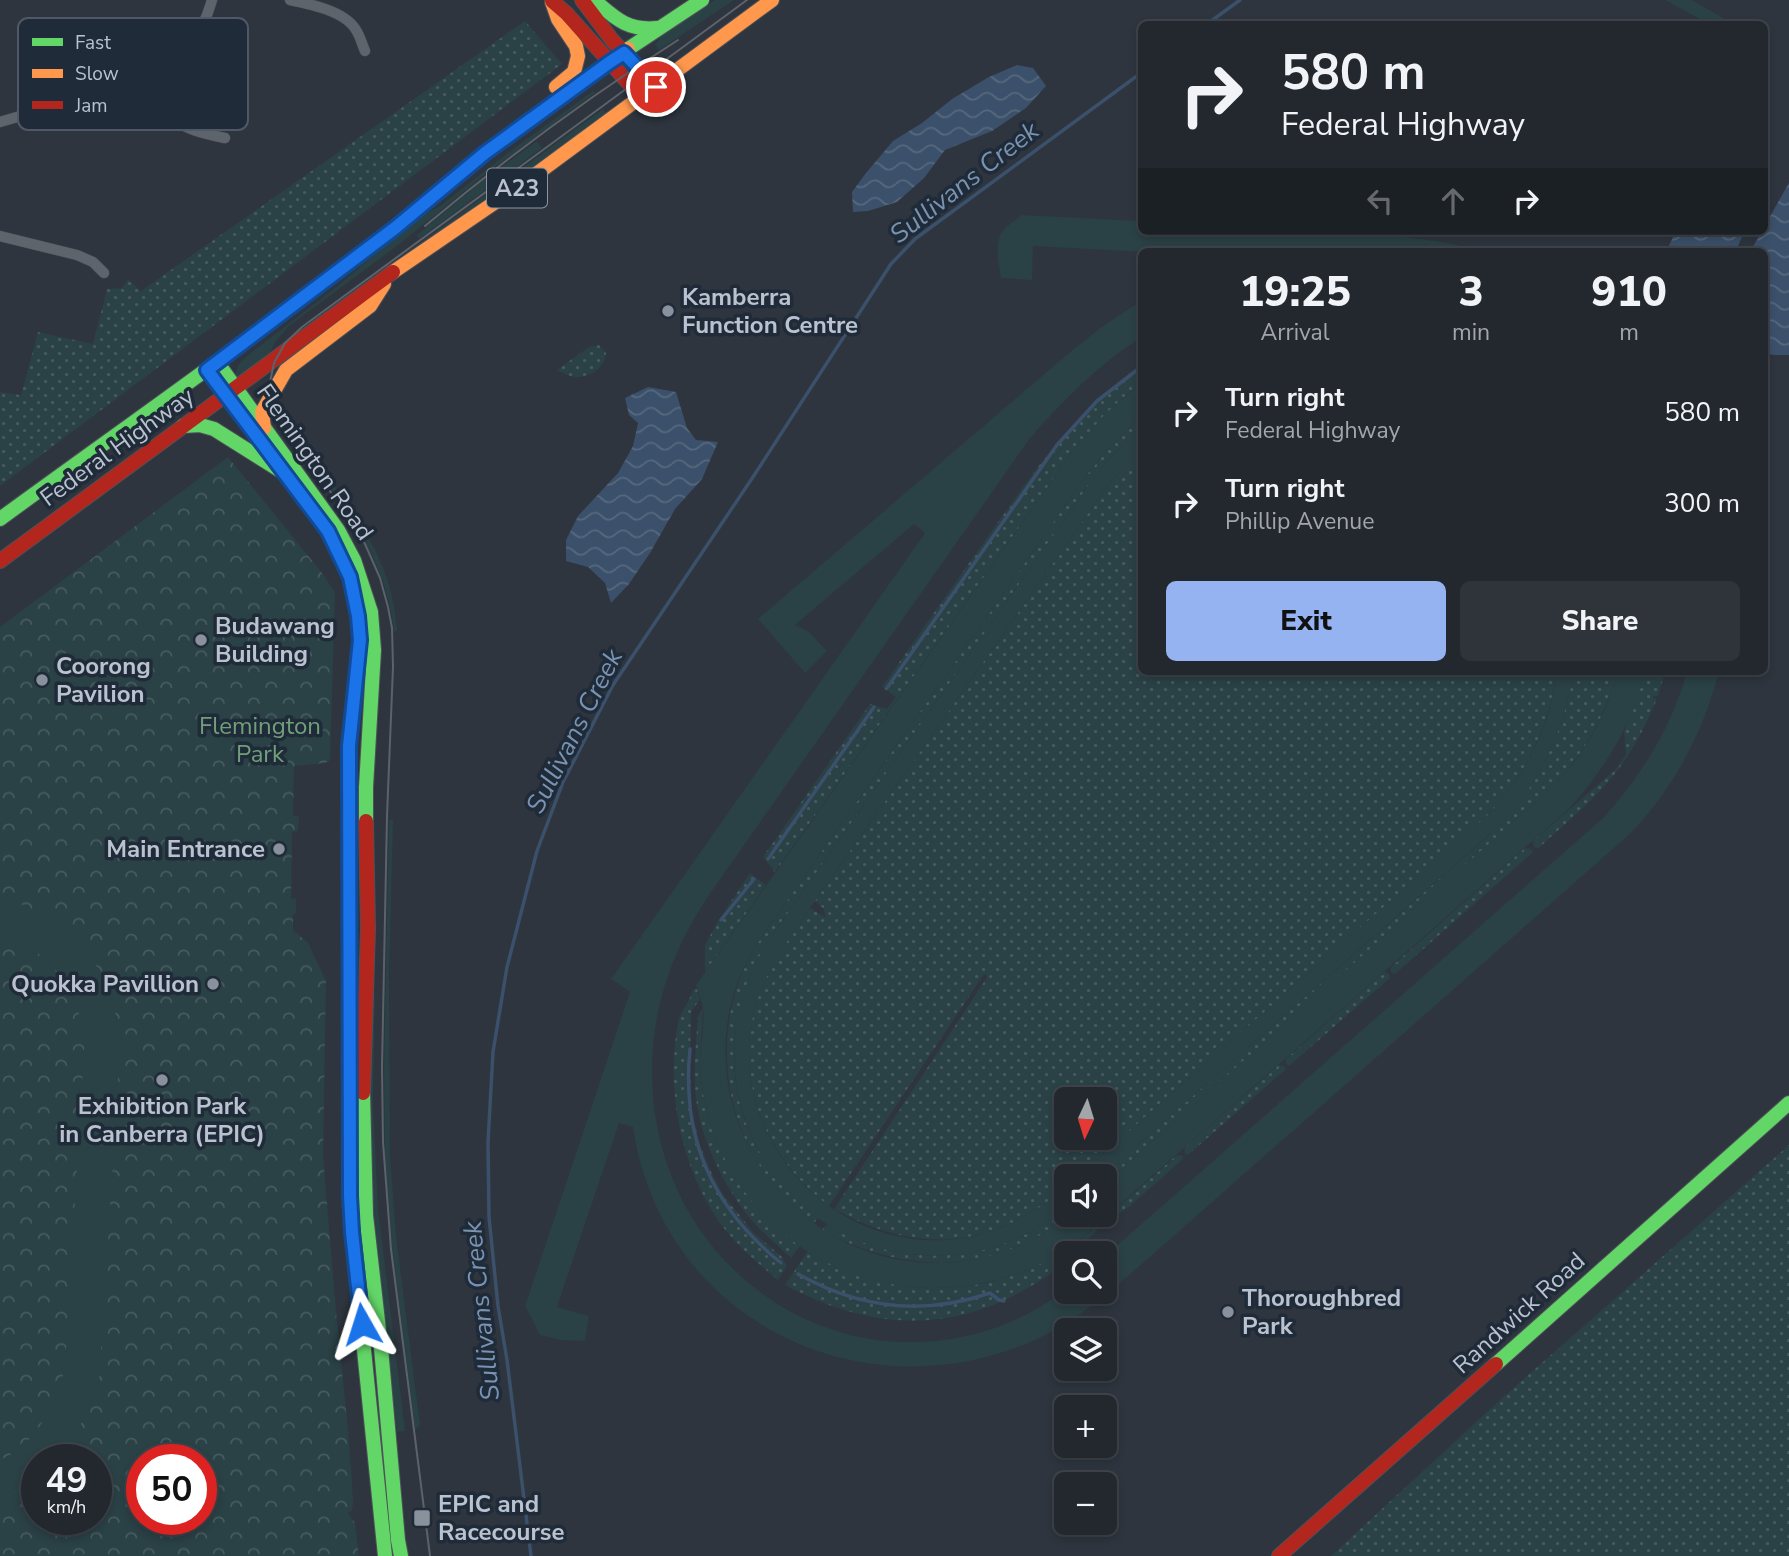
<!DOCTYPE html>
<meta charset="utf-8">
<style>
body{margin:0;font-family:"Nunito Sans",sans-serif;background:#2e343a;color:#f1f3f6;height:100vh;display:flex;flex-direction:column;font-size:26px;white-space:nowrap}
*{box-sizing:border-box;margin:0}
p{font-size:23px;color:#a2a6aa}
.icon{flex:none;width:38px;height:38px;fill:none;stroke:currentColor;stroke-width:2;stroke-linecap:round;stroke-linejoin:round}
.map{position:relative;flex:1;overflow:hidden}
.details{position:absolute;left:1138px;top:248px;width:630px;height:427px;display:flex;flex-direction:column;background:#22282e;border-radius:10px;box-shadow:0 4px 10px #0003,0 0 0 2px #3f444a}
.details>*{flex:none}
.banner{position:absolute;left:1138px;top:21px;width:630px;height:214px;border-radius:10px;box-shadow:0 4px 10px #0003,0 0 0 2px #3f444a;background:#22282e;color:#f1f3f6;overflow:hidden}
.needle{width:46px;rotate:184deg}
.tools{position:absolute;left:1054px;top:1087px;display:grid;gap:14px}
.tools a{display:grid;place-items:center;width:63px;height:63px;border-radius:10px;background:#22282e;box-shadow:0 4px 10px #0003,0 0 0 2px #3f444a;font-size:35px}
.speed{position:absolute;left:21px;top:1444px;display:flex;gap:14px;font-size:35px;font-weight:700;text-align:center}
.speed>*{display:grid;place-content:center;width:91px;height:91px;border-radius:50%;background:#22282e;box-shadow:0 4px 10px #0003,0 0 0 2px #3f444a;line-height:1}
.speed small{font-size:18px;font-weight:400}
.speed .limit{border:10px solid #d22;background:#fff;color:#111}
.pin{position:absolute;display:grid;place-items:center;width:60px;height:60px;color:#fff;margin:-30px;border:4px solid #fff;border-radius:50%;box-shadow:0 2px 7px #0007}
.me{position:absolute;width:77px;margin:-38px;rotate:354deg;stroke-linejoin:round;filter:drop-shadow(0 0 5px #0008)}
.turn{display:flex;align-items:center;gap:24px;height:147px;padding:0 28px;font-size:32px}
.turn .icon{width:91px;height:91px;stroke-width:2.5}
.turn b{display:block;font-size:49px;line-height:60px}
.lanes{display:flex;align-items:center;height:66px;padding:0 28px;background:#0003;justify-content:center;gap:35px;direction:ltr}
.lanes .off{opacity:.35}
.eta{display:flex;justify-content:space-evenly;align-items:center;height:119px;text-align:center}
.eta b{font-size:42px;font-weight:800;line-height:49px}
.primary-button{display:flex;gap:14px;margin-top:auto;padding:14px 28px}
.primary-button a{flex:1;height:80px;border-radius:10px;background:#95b2f1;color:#111;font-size:28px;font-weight:800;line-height:80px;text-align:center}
.primary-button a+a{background:#2e343a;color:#f1f3f6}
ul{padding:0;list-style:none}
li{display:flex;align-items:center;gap:21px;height:91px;padding:0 28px}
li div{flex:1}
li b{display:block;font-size:26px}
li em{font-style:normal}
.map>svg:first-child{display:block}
.grass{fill:url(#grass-dots);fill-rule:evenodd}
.forest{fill:url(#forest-crowns);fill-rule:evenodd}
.garden{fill:#2a4145}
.water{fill:url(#water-waves)}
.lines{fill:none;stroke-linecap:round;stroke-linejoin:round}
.stream{stroke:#3b506a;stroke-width:3.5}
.street-casing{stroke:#4d5158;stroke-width:11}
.fast-casing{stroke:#4d5158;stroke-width:16}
.slow-casing{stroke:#4d5158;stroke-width:16}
.jam-casing{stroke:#4d5158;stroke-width:16}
.street{stroke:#5e646c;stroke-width:10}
.fast{stroke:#63d668;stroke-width:14}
.slow{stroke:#ff974d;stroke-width:14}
.jam{stroke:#b3261e;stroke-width:14}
.tram{stroke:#5d626a;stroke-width:2}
.route-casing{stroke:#114b97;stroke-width:18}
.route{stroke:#1a73e8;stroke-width:12}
.poi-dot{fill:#88919c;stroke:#202b3a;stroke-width:2.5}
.labels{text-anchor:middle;stroke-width:7;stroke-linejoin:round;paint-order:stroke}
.shield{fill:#202b3a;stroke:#8b95a2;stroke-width:2}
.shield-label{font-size:23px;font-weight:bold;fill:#b9c2ce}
.poi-label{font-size:24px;font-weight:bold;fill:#b9c2ce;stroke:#202b3a;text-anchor:start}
.street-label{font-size:24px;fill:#b9c2ce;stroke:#202b3a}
.park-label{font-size:24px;fill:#709f79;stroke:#202b3a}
.water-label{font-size:26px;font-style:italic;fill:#7993b1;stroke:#202b3a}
.key{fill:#202b3a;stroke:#4e5866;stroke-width:2}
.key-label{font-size:19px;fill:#b9c2ce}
</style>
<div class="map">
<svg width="1789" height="1556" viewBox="0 0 1789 1556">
<defs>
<pattern id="grass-dots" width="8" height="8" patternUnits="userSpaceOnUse" patternTransform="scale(1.75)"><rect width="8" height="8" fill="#2a4145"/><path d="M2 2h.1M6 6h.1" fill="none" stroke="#475b5f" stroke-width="1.8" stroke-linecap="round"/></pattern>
<pattern id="forest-crowns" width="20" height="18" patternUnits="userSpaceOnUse" patternTransform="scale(1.75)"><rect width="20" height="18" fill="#2a4145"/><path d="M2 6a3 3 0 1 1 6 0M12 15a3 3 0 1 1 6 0" fill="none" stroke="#475b5f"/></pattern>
<pattern id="water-waves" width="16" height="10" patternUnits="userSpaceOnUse" patternTransform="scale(1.75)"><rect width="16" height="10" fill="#3b506a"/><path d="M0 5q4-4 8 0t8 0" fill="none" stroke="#55687e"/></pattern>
</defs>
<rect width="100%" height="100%" fill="#2e353e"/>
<path class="grass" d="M 525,21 L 562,64 L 0,486 L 0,392 L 21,395 L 38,332 L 93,344 L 107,289 L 122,288 L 128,279 L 141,291 Z
M 599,345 L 606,353 C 605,368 589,378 575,377 C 568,376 563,373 557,370 L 589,347 Z
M 1141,365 L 1141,383 L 1117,403 L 1075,448 L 775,872 L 763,857 L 870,704 L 887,709 L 896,697 L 882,687 C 918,636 953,585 989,535 C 1037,468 1072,413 1141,365 Z
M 1141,417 L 1141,429 L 1107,461 L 1088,486 L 771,937 C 717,1020 721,1120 790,1193 C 798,1202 808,1210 818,1218 L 814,1223 C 724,1161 699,1029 761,938 L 1086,476 L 1107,450 Z
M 1141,450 L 1141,672 L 1557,672 C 1549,730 1522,782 1481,822 L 1078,1176 L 1066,1176 L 1066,1187 C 994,1250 916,1255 834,1209 L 986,979 L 987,976 L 984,974 L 829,1206 C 763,1156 732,1076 758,996 C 769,964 791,936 810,908 L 825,917 L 824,909 L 815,901 L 1106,488 L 1118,473 ZM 1066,1099 L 1104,1099 L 1104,1138 L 1066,1138 Z
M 1574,672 L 1618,672 C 1603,721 1582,757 1547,794 L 1104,1184 L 1104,1176 L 1102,1176 L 1487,837 C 1537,790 1561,739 1574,672 Z
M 1645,672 L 1665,672 L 1658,696 L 1654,696 L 1653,698 L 1657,699 C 1645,727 1632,753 1613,776 C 1591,803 1563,825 1538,849 L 1534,847 L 1533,841 L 1616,769 L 1626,754 L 1624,731 L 1639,692 Z
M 1525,848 L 1531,849 L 1533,852 L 1395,974 L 1391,972 L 1391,967 Z
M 750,873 L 766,885 L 705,972 L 705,945 L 718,921 Z
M 1384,972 L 1389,974 L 1390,978 L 1289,1066 L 1286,1064 L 1286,1059 Z
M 697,989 L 700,999 L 691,1012 L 690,1068 L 692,1113 L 700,1145 L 712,1174 L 724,1196 L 753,1232 L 782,1257 L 787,1266 L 778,1280 C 760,1265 742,1250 727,1232 C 682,1176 665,1093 678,1023 C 681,1009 689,1004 693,990 Z
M 702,1009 C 704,1028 699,1048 700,1068 C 705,1139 743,1204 800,1246 L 791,1258 C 776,1244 758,1229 745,1212 C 722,1181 700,1137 696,1098 C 693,1071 696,1043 698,1016 Z
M 1279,1065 L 1284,1066 L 1286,1069 L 1188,1155 L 1185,1154 L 1184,1148 Z
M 1789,1145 L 1789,1556 L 1331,1556 L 1500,1400 Z
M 1177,1155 L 1183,1156 L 1183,1159 L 1130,1206 L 1098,1229 L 1075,1253 L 1069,1253 L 1069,1248 L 1091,1231 Z
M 1066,1208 L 1066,1214 L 1069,1215 C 996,1276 903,1275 822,1230 L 827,1224 C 883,1261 959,1265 1020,1237 C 1037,1229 1051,1219 1066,1208 Z
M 808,1251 C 887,1299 981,1301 1060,1253 L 1066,1255 L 1066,1262 C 977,1332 885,1339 785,1285 Z"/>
<path class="forest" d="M 228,457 L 323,574 L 335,593 L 330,758 L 329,761 L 325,763 L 294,766 L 293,816 L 299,816 L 298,831 L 292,832 L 291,898 L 296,899 L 296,913 L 293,914 L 293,930 L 308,943 L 326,981 L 323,1155 L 337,1324 C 340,1337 339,1349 341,1362 C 346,1409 351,1455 353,1502 L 352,1510 L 348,1513 L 355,1523 L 359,1556 L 0,1556 L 0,627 ZM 37,1460 L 96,1460 L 96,1519 L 37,1519 ZM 142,1460 L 201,1460 L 201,1519 L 142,1519 Z"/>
<path class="garden" d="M 715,0 L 734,0 L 659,50 L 655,45 L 662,35 Z
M 1665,0 L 1692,0 L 1733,24 L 1709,24 Z
M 593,91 L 595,93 L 488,172 L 397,246 L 289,326 L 275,342 L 267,359 L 237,380 L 235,376 L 238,365 L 247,356 L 335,288 L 419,217 L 440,206 L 509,152 Z
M 603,109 L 606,113 L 602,119 L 305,327 Z
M 537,141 L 542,148 L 419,239 L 417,235 L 481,182 Z
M 1022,215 L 1141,221 L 1141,231 C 1214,231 1288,230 1361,234 C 1402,237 1444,239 1483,252 L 1144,252 L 1033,246 L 1032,280 L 1001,278 C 999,266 995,246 1000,236 C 1003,227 1015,221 1022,215 Z
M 1141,301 L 1141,337 C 1098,366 1061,401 1028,441 L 709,895 C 692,921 678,947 668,976 C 629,1089 662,1219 759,1291 C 798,1321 847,1339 897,1342 C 956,1345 1018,1327 1066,1289 L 1066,1292 L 1104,1292 L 1104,1257 L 1603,818 C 1642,775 1671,728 1687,672 L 1719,672 C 1702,735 1675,786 1631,833 L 1151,1256 C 1112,1290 1074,1324 1026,1344 C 853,1414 660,1315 633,1127 L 619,1123 L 557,1307 L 589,1316 L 585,1341 L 561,1340 L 540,1335 L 525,1306 L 630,992 L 611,979 L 925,533 L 914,524 L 795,625 L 809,632 L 827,651 L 805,673 L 758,619 L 1070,352 L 1103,326 Z
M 1141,383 L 1141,417 L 1107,450 L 1086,476 L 761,938 C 667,1075 771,1262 935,1263 C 970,1263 1006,1254 1037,1237 C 1048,1231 1057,1221 1068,1216 C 1075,1212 1095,1214 1104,1214 L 1104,1184 L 1554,786 C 1585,753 1606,715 1618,672 L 1645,672 C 1632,725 1606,767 1570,808 L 1076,1243 C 948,1332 771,1285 715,1136 C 706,1113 701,1088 700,1063 C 700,1047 705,1025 703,1010 C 702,1002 699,993 696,985 L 1075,448 L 1105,414 Z
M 286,421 C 333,490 392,543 397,631 L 394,631 C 385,547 330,490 283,423 Z
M 1141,429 L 1141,450 L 1118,473 L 1106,488 L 810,908 C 784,946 758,981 751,1026 C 733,1146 837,1253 957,1239 C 999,1234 1035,1214 1066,1187 L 1066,1208 C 1033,1235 992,1252 950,1255 C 778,1266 675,1078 771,937 L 1088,486 L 1107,461 Z
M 1557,672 L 1574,672 C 1562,733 1542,780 1499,826 L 1102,1176 L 1078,1176 L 1489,814 C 1526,774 1550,727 1557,672 Z
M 389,819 L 393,820 L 393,823 L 389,977 L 390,1155 L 396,1236 L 420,1425 L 415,1430 L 392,1246 L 385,1166 L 384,1066 Z
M 0,898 L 17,902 L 41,914 L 82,945 L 105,979 L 121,1033 L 99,1381 C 88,1415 78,1431 57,1459 L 37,1460 L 37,1476 L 20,1489 L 0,1495 L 0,1460 C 36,1445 56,1404 65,1368 L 85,1035 C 73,981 52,954 0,933 Z
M 372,993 L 375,994 L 373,1104 L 378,1209 L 405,1431 L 397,1432 L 371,1184 L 369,1059 Z"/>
<path class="water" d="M 1017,65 L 1033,68 L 1046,86 L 1026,108 L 992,131 L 945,150 L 924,178 L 897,202 L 868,211 L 853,212 L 852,192 L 866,173 L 893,141 L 922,123 L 952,99 L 989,77 Z
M 1789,183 L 1789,355 L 1775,355 L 1764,353 L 1764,252 L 1750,252 L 1762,231 L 1764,231 L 1764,227 Z
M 1676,231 L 1745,231 L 1735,252 L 1666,252 Z
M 648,387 L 676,392 L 687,428 L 696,440 L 718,442 L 702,479 L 675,509 L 650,553 L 629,584 L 611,603 L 605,583 L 588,567 L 566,561 L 566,540 L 578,516 L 618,473 L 633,446 L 638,423 L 629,415 L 625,398 Z"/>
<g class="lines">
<path class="stream" d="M 1207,24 L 1240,0
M 887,688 L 1057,445 L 1097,401 L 1141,367
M 545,778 L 561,773 L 568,773
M 768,859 L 874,707
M 721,920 L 754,879
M 690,1049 C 681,1138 712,1207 781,1263
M 798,1274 C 860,1309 923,1316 990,1293 L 999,1300 L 1004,1301
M 531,1556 L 507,1360 L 498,1306 L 489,1217 L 488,1142 L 493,1052 L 507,967 L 537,851 L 563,782 L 613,685 L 753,477 L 891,264 L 915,239 L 1141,73"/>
<defs>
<path id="street" d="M 290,0 C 310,4 345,11 356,30 C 360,36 362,44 365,51
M 151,78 C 169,123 177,128 225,138
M 0,122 L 151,78 C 184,56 201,39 212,0
M 0,236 L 77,255 L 93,262 L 104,273"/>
<path id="fast" d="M 594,0 C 615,18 627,31 657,28
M 628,49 L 702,0
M 217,362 L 338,530 L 354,560 L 371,612 L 374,650 L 366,787 L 366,821
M 207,370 L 311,509
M 183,426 L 200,425 L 214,429 L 284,473
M 0,519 C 93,451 187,385 279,316
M 363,1093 L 366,1215 L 381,1348 L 398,1540 L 401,1556
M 350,1121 L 350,1196 L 352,1232 L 385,1556
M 1496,1364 L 1789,1103"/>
<path id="slow" d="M 552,2 L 558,19 L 576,46 L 578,56 L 574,72 L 556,87
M 393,272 L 535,175 L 772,0
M 279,316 L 395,228 L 486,153 L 628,49
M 264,428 L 262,412 L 286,370 L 370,306 L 384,284"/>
<path id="jam" d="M 582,0 L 612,40 L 656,87
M 552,1 L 567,14 L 641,97
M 329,533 L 350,577 L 358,616 L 360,640 L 349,746 L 350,1121
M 0,561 L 393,272
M 363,1093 L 368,928 L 366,821
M 1279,1556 L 1496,1364"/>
</defs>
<use href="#street" class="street-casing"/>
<use href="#fast" class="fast-casing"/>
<use href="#slow" class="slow-casing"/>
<use href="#jam" class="jam-casing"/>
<use href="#street" class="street"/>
<use href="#fast" class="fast"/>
<use href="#slow" class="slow"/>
<use href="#jam" class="jam"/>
<path class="tram" d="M 425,226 C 505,159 590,96 678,40
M 430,1556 L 391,1249 L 383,1142 L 382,1068 L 387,816 L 393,667 L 392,628 L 388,607 L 380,578 L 365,544 L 341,506 L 282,426 L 272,404 L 270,382 L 274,363 L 285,343 L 302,327 L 747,0"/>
</g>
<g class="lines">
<defs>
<path id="route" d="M 362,1324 L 352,1232 L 350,1196 L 349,746 L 360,640 L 358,616 L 350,577 L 328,531 L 207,370 L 395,228 L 485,153 L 610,62 L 624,53 L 656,87"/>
</defs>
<use href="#route" class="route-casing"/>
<use href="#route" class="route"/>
</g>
<g class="poi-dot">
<circle cx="668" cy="311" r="7"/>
<circle cx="201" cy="640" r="7"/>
<circle cx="42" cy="680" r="7"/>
<circle cx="279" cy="849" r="7"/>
<circle cx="213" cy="984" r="7"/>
<circle cx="162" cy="1080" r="7"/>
<circle cx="1228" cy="1312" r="7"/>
<rect x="413" y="1509" width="18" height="18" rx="3.5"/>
</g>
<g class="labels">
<rect class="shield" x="487" y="168.5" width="60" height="39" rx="5"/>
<g class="shield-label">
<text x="517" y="196">A23</text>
</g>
<g class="poi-label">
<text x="682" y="305">Kamberra<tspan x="682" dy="28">Function Centre</tspan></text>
<text x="215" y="634">Budawang<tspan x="215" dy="28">Building</tspan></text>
<text x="56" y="674">Coorong<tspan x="56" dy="28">Pavilion</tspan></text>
<text x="265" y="857" text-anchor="end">Main Entrance</text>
<text x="199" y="992" text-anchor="end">Quokka Pavillion</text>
<text x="162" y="1114" text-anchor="middle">Exhibition Park<tspan x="162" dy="28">in Canberra (EPIC)</tspan></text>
<text x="1242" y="1306">Thoroughbred<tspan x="1242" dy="28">Park</tspan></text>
<text x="438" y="1512">EPIC and<tspan x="438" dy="28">Racecourse</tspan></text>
</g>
<g class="street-label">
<text transform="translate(117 447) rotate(-36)" y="8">Federal Highway</text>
<text transform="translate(315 462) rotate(55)" y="8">Flemington Road</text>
<text transform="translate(1519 1313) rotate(-42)" y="8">Randwick Road</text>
</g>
<g class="park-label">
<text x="260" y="734">Flemington<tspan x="260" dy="28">Park</tspan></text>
</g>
<g class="water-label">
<text transform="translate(964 182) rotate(-38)" y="9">Sullivans Creek</text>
<text transform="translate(574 731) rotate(-63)" y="9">Sullivans Creek</text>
<text transform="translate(481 1311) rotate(-96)" y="9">Sullivans Creek</text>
</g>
</g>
<rect x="18" y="18" width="230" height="112" rx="10" class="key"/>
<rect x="32" y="38" width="31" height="8" fill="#63d668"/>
<rect x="32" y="69" width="31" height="9" fill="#ff974d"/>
<rect x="32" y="101" width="31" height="8" fill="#b3261e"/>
<g class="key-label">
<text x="75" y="49">Fast</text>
<text x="75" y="80">Slow</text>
<text x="75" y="112">Jam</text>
</g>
</svg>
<div class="tools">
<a><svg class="needle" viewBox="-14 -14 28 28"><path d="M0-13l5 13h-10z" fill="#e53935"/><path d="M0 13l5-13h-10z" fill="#a2a6aa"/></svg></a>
<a><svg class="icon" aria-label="sound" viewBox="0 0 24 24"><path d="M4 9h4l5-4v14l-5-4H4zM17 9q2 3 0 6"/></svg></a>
<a><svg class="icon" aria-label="search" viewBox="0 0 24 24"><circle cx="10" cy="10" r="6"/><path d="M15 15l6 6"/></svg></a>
<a><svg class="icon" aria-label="layers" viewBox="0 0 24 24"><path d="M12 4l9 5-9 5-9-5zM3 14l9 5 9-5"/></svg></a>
<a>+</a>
<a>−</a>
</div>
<div class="speed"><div>49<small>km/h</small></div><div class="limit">50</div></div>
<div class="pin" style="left:656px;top:87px;background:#d93025"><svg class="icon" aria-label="arrive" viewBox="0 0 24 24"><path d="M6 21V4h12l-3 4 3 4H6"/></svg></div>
<svg class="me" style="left:362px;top:1324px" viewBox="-20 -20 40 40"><path d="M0-17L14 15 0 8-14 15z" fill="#1a73e8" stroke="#fff" stroke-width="4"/></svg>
<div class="banner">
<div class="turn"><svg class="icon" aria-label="right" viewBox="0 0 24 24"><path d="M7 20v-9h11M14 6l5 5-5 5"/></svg><div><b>580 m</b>Federal Highway</div></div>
<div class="lanes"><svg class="icon off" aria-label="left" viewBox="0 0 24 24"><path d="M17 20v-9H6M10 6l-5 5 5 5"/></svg><svg class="icon off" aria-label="ahead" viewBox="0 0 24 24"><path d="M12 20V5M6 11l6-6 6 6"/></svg><svg class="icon" aria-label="right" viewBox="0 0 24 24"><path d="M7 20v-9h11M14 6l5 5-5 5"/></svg></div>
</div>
<section class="details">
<div class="eta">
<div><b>19:25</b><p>Arrival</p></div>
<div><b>3</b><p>min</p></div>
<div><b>910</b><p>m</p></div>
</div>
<ul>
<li><svg class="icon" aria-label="right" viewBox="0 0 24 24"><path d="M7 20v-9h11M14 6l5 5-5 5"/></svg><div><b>Turn right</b><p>Federal Highway</p></div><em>580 m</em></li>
<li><svg class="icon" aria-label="right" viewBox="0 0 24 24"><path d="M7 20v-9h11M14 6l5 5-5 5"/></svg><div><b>Turn right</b><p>Phillip Avenue</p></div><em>300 m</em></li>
</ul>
<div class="primary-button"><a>Exit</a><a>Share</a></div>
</section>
</div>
